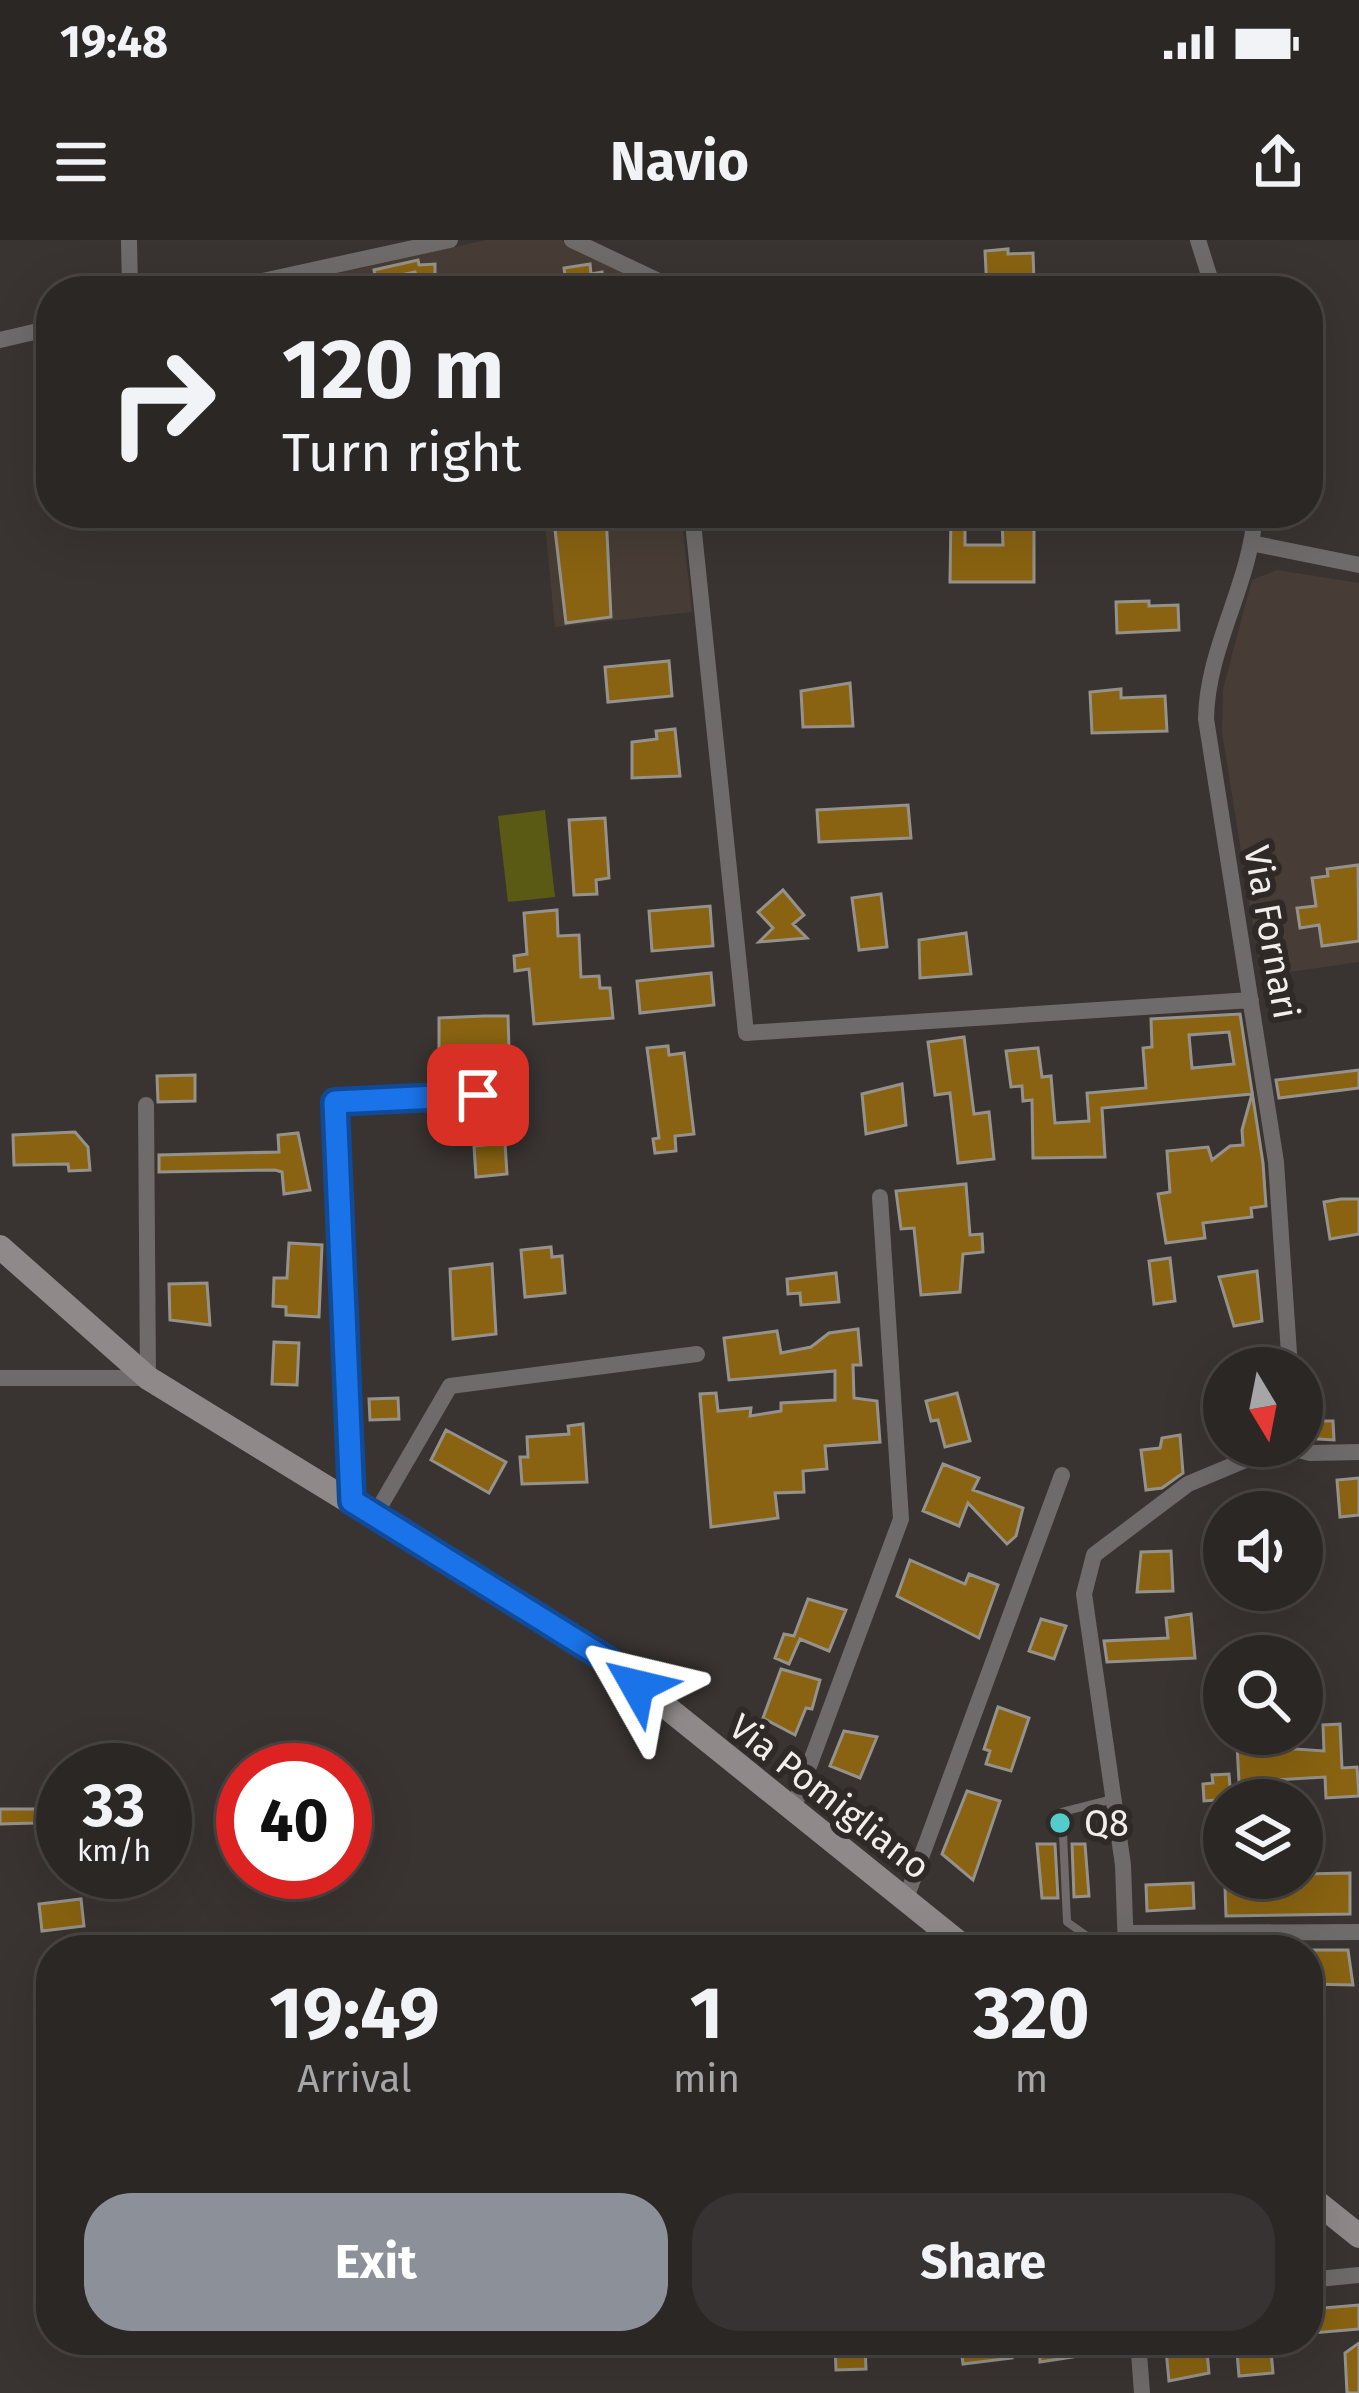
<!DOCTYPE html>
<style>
body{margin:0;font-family:"Fira Sans",sans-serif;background:#373332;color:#f1f3f6;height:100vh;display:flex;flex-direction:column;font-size:45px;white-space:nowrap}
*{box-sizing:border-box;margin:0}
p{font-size:39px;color:#a6a5a7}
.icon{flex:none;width:66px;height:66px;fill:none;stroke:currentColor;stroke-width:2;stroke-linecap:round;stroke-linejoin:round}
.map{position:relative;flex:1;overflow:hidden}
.drawer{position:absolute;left:36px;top:1695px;width:1287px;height:420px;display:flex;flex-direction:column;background:#2b2725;border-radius:48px;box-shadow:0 12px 48px #0002,0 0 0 3px #474442}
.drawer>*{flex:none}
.top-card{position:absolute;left:36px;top:36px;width:1287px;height:252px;border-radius:48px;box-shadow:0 12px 48px #0002,0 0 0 3px #474442;background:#2b2725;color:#f1f3f6;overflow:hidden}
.needle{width:78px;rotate:170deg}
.controls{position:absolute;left:1203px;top:1107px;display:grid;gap:24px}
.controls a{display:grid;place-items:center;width:120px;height:120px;border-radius:50%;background:#2b2725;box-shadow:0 12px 48px #0002,0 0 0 3px #474442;font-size:60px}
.speed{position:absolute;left:36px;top:1503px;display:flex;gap:24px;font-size:60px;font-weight:700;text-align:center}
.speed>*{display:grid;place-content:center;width:156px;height:156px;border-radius:50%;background:#2b2725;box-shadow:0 12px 48px #0002,0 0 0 3px #474442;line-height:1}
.speed small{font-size:30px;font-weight:400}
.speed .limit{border:18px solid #d22;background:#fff;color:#111}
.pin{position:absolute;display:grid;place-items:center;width:102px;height:102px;color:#fff;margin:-51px;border-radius:24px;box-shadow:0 6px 18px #0006}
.me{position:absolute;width:132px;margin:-66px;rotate:307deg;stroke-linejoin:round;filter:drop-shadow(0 0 9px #0008)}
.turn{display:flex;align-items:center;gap:42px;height:252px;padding:0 48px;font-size:54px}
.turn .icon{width:156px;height:156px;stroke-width:2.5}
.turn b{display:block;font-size:84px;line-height:102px}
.eta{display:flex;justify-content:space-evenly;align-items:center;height:204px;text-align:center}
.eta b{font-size:72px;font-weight:700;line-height:84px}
.primary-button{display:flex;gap:24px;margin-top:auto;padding:24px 48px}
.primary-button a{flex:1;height:138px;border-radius:48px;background:#8c9099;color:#fff;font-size:48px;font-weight:700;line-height:138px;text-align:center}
.primary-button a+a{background:#373332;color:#f1f3f6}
.status{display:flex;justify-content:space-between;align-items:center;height:84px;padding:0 60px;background:#2b2725;direction:ltr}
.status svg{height:33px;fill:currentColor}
header{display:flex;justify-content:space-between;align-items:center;height:156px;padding:0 48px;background:#2b2725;font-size:54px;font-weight:700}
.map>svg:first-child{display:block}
.built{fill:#473d36}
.green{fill:#5b5a15}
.building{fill:#896311;stroke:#95928c;stroke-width:3;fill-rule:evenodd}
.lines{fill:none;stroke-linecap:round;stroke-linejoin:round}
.lane{stroke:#6f6b6b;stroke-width:8}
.street{stroke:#6f6b6b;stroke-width:16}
.secondary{stroke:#8f8989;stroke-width:24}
.route-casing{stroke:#114b97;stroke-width:30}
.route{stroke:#1a73e8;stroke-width:21}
.poi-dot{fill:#52cdcc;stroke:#2f2a27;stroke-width:4.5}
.labels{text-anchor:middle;stroke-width:12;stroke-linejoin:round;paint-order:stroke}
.street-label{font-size:36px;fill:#f2eeec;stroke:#2f2a27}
.poi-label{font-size:36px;fill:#f2eeec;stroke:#2f2a27;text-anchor:start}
</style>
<div class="status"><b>19:48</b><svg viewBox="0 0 49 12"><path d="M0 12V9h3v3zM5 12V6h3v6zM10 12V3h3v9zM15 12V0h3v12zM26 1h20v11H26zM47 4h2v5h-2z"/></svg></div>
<header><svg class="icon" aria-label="menu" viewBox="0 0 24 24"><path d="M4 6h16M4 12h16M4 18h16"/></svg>Navio<svg class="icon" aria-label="share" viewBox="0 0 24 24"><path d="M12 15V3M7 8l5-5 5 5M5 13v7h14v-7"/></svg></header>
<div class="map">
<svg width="1359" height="2153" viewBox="0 0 1359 2153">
<rect width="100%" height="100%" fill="#393431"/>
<path class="built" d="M 486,0 L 561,0 L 655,45 L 656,51 L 260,51 Z
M 453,273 L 681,273 L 692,372 L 555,387 L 544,275 L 455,285 Z
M 1277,330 L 1359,343 L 1359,722 L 1261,736 L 1222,492 L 1223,449 L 1252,340 Z"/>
<path class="green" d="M 545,570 L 555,657 L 508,662 L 498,576 Z"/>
<path class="building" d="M 1008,9 L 1008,14 L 1033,13 L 1034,41 L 1009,41 L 1010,51 L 987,51 L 985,11 Z
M 418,20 L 419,25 L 435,24 L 435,36 L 453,35 L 454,51 L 419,51 L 415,32 L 376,40 L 374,30 Z
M 590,24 L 591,34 L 602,32 L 604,51 L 567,51 L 564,28 Z
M 553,273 L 606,273 L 611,377 L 566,383 Z
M 951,273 L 965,273 L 965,305 L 1003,305 L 1002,280 L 1034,281 L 1034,342 L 950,342 Z
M 1149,361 L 1149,366 L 1178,365 L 1179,390 L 1117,393 L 1116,362 Z
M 669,421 L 672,456 L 608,462 L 605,427 Z
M 850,443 L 853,486 L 803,487 L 801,451 Z
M 1121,449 L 1121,458 L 1165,456 L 1167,491 L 1092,493 L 1090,452 Z
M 675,489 L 680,536 L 632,538 L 632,502 L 657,499 L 656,491 Z
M 908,565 L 911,598 L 819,602 L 817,570 Z
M 605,578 L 609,638 L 596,640 L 597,654 L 574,655 L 569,580 Z
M 1358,625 L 1359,701 L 1322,706 L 1319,685 L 1300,688 L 1297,668 L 1316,666 L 1312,638 L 1328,636 L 1327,629 Z
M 783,650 L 804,675 L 793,684 L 807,698 L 759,702 L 773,688 L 758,672 Z
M 881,654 L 887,707 L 859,710 L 852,658 Z
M 710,666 L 713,706 L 652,711 L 649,671 Z
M 557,670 L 558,696 L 579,695 L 581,737 L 599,736 L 600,748 L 610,748 L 613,778 L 534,784 L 529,729 L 515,731 L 514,716 L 527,714 L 524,673 Z
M 966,693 L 971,734 L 920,738 L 919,700 Z
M 711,733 L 714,765 L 640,773 L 637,741 Z
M 1240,774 L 1263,923 L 1266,966 L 1251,968 L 1252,977 L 1203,983 L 1205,998 L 1166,1003 L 1158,954 L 1170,952 L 1167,911 L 1208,907 L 1212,920 L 1230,906 L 1243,905 L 1242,890 L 1252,854 L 1102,868 L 1105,917 L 1033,918 L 1032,860 L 1023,861 L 1022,846 L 1011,847 L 1006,811 L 1038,808 L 1042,837 L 1051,836 L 1055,883 L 1089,881 L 1087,853 L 1146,848 L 1143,808 L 1152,807 L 1151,779 ZM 1229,792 L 1234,824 L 1192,828 L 1189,795 Z
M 484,776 L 508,776 L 509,809 L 453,822 L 451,810 L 439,811 L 439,778 Z
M 964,797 L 974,874 L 989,872 L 994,919 L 958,923 L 950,853 L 935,855 L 928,802 Z
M 668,806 L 669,815 L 684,813 L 694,894 L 675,896 L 676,911 L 655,913 L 653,899 L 659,898 L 647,808 Z
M 1359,830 L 1359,848 L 1279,858 L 1276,840 Z
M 195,835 L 195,861 L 158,862 L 157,836 Z
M 902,844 L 906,885 L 866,894 L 862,854 Z
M 75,892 L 88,907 L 90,930 L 69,931 L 68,924 L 14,925 L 13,895 Z
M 298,893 L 310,950 L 284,954 L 282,932 L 275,930 L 159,932 L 159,915 L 279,912 L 278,895 Z
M 505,903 L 507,934 L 476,937 L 474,906 Z
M 966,944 L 970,995 L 982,994 L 983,1012 L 963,1014 L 960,1052 L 921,1055 L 914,988 L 901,989 L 896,951 Z
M 1341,959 L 1359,959 L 1359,994 L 1330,999 L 1324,962 Z
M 289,1003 L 322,1005 L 319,1077 L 286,1075 L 286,1067 L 273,1066 L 274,1038 L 287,1038 Z
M 551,1007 L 552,1017 L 562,1016 L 565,1053 L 525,1057 L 521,1010 Z
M 1170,1018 L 1175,1061 L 1154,1064 L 1149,1021 Z
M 492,1024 L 496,1094 L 453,1099 L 450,1029 Z
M 1257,1031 L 1262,1081 L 1234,1086 L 1219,1037 Z
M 836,1033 L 839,1062 L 801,1065 L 800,1053 L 788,1054 L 787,1039 Z
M 207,1043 L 210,1085 L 170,1080 L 169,1044 Z
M 858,1089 L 861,1125 L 853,1125 L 854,1158 L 877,1161 L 880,1202 L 825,1206 L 827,1229 L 803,1231 L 804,1252 L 775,1253 L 778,1278 L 711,1287 L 700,1154 L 716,1153 L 718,1171 L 751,1168 L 750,1176 L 781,1171 L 781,1163 L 835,1160 L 835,1131 L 729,1140 L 724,1098 L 777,1091 L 781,1113 L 811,1107 L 829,1093 Z
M 274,1102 L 299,1103 L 297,1145 L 272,1144 Z
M 957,1153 L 970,1201 L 945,1207 L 938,1180 L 931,1181 L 926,1161 Z
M 1302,1156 L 1317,1158 L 1317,1181 L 1333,1181 L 1334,1200 L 1302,1198 Z
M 398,1158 L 399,1179 L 370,1180 L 369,1159 Z
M 583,1184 L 587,1242 L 522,1244 L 520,1217 L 528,1217 L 527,1197 L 569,1194 L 568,1186 Z
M 446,1190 L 506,1222 L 489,1253 L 431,1220 Z
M 1180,1195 L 1183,1233 L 1162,1248 L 1146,1250 L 1141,1210 L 1160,1208 L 1162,1198 Z
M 943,1224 L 979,1238 L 973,1250 L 1023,1268 L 1016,1296 L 1007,1304 L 968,1263 L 959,1286 L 923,1271 Z
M 1359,1238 L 1359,1275 L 1340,1277 L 1337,1240 Z
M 1171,1311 L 1173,1351 L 1137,1352 L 1141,1312 Z
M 910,1320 L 965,1344 L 969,1334 L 998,1345 L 979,1398 L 897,1356 Z
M 808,1359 L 846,1370 L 829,1411 L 800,1399 L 789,1424 L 775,1418 L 784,1394 L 794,1396 Z
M 1191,1374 L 1195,1418 L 1107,1422 L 1104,1401 L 1168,1398 L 1166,1378 Z
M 1041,1379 L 1066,1386 L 1054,1419 L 1029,1411 Z
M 781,1429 L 820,1440 L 812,1469 L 806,1468 L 795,1495 L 763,1478 Z
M 998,1467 L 1029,1478 L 1011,1531 L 986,1524 L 990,1511 L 984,1509 Z
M 1340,1484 L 1342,1528 L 1357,1527 L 1359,1556 L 1326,1558 L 1325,1537 L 1239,1542 L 1237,1505 L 1324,1511 L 1323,1485 Z
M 844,1491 L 877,1497 L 860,1538 L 830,1526 Z
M 1229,1534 L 1231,1559 L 1204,1561 L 1203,1544 L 1213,1543 L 1212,1535 Z
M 967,1551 L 1000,1561 L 973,1640 L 942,1614 Z
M 0,1569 L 35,1569 L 35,1583 L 0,1584 Z
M 1037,1604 L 1055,1604 L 1058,1658 L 1042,1658 Z
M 1072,1604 L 1085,1604 L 1089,1656 L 1074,1657 Z
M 1350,1633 L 1350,1674 L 1226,1676 L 1225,1647 L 1290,1644 L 1290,1638 L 1302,1634 Z
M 1193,1643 L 1194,1668 L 1147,1671 L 1146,1645 Z
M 81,1659 L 84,1686 L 42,1691 L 39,1664 Z
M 1308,1710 L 1348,1710 L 1353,1745 L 1308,1744 Z
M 1359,2065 L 1359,2089 L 1313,2093 L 1311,2069 Z
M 960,2100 L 1010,2100 L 1012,2118 L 963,2124 Z
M 1039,2100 L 1072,2100 L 1073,2117 L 1040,2122 Z
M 1165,2100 L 1206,2100 L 1209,2133 L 1169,2141 Z
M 1236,2100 L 1270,2100 L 1273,2133 L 1239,2136 Z
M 1359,2103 L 1359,2153 L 1347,2153 L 1345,2113 Z
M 865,2105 L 866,2129 L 836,2130 L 835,2106 Z"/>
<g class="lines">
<path class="lane" d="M 1107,1710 L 1067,1682 L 1062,1572 L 1113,1559"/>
<path class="street" d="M 129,0 L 130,51
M 572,0 L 667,45 L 668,51
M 1198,0 L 1214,51
M 217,51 L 450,0
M 0,100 L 51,88
M 692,273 L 746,793 L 1251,760
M 1255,273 C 1251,343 1207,407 1206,479 L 1276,922 L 1290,1128
M 1251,303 L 1359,325
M 0,1138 L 148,1138 L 146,865
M 1284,1206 L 1310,1213 L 1359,1212
M 352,1261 L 335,862 L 478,855
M 375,1275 L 450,1146 L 697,1114
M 792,1572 L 901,1279 L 880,957
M 905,1661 L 1062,1235
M 1126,1693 L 1359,1692
M 1126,1710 L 1123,1625 L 1084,1354 L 1094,1315 L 1188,1244 L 1279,1206
M 1308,2040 L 1359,2035
M 1138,2100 L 1142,2153"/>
<path class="secondary" d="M 0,1007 L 148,1138 L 609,1421 L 968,1710
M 1308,1955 L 1359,1996"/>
</g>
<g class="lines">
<defs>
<path id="route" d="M 478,855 L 335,862 L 352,1261 L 609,1421 L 637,1446"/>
</defs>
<use href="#route" class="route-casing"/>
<use href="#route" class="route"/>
</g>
<circle class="poi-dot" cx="1060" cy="1583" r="12"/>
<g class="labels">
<g class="street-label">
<text transform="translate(1272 692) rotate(80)" y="13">Via Fornari</text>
<text transform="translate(830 1556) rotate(38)" y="13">Via Pomigliano</text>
</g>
<g class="poi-label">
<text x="1084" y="1596">Q8</text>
</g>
</g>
</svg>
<div class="controls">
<a><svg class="needle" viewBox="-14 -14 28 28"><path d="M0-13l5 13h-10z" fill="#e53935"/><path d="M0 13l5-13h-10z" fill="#a6a5a7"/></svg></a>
<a><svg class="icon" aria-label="sound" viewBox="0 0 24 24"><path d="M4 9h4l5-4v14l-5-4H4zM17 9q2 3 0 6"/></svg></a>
<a><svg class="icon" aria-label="search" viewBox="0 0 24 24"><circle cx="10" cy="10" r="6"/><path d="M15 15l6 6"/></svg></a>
<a><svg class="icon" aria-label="layers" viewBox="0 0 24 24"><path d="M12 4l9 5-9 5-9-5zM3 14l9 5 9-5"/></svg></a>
</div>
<div class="speed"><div>33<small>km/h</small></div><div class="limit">40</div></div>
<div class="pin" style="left:478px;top:855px;background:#d93025"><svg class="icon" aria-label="arrive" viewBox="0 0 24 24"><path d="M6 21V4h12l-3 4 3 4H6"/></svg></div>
<svg class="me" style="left:637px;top:1446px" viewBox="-20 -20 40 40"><path d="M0-17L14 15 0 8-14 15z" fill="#1a73e8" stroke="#fff" stroke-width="4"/></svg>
<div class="top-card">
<div class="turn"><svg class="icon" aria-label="right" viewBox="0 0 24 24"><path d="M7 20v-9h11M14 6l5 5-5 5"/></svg><div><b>120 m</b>Turn right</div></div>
</div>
<section class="drawer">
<div class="eta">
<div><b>19:49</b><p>Arrival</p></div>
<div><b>1</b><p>min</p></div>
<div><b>320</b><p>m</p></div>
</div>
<div class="primary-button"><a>Exit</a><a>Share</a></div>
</section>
</div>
